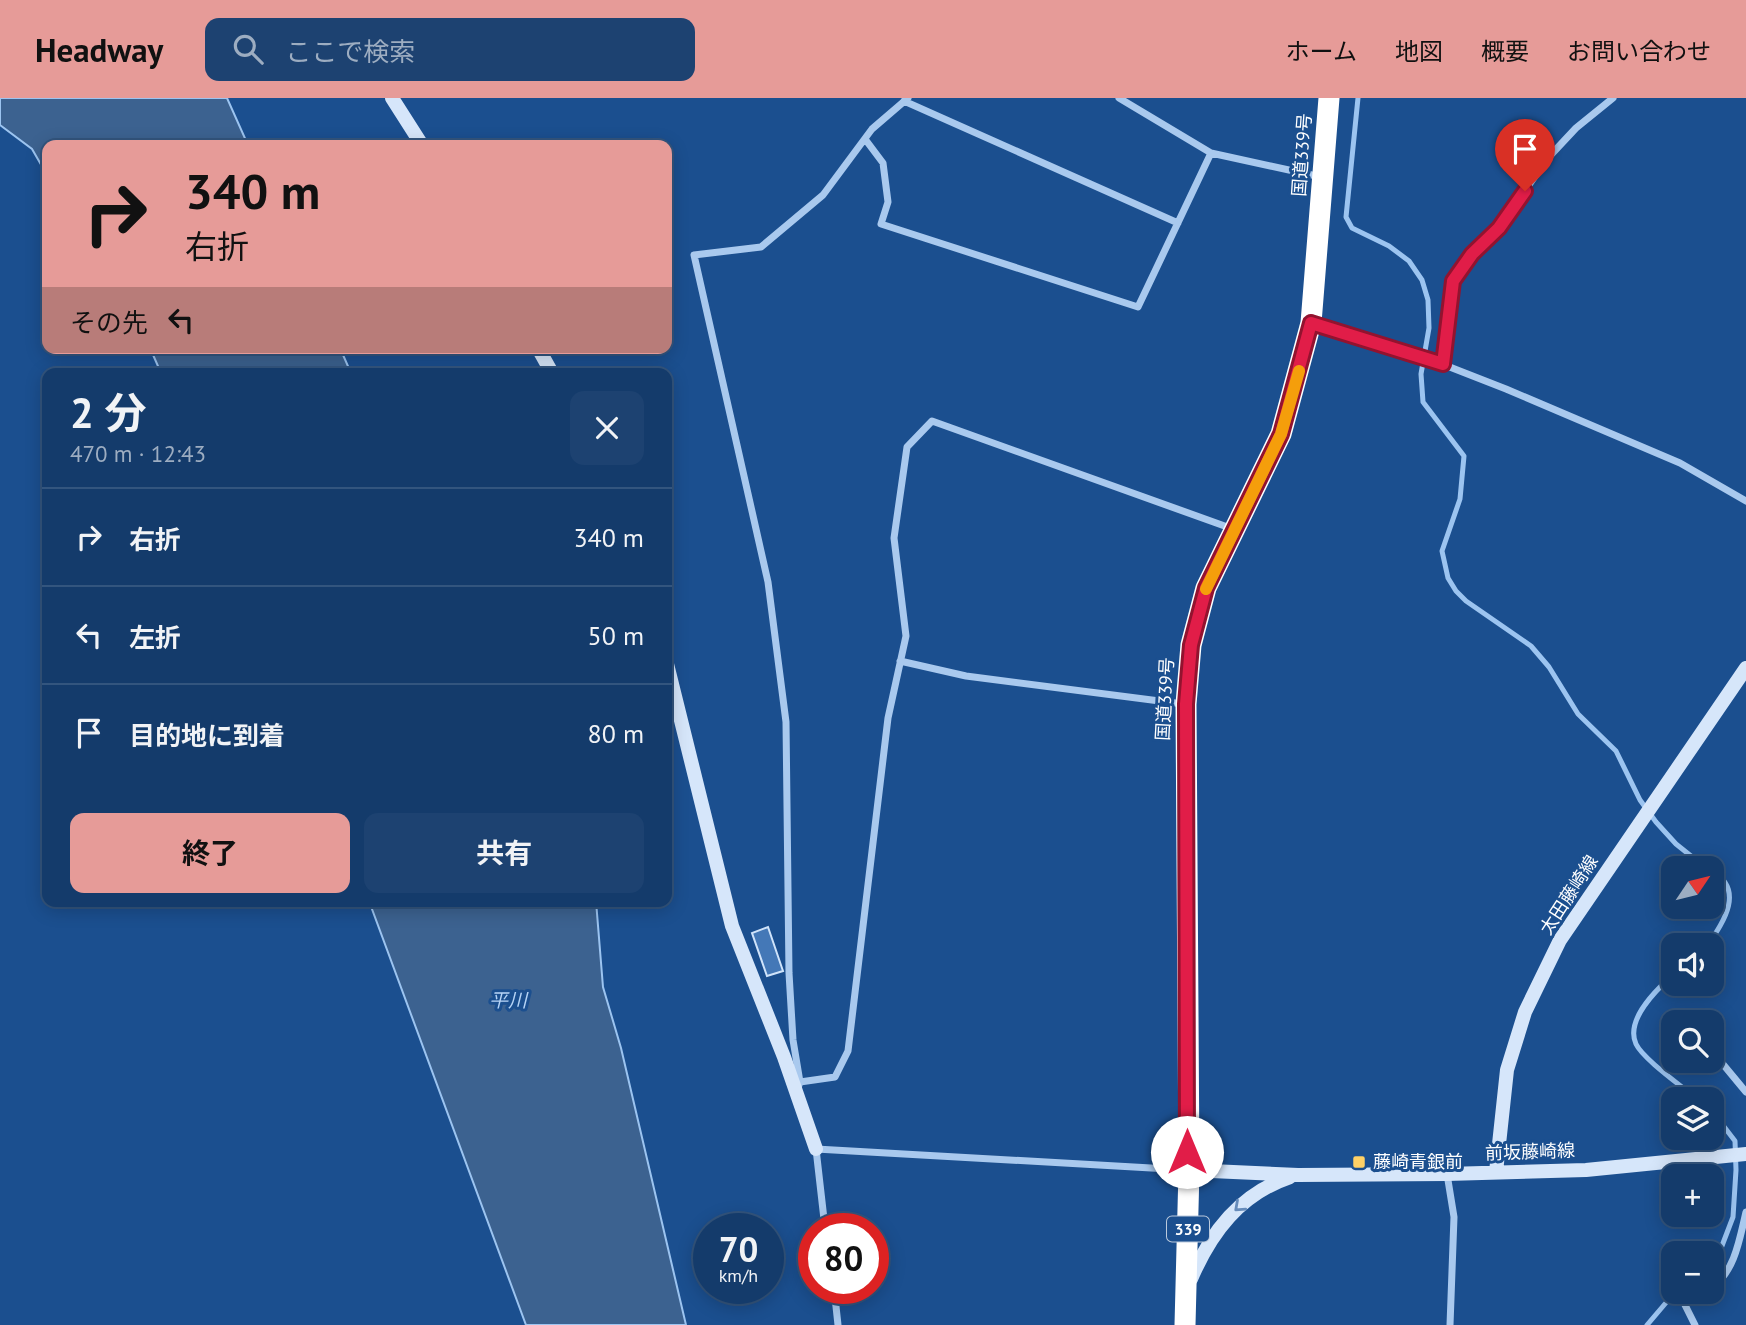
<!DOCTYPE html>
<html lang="ja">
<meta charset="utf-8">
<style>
body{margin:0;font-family:"PT Sans","Noto Sans JP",sans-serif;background:#1d4271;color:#f1f3f6;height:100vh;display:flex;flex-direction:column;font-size:26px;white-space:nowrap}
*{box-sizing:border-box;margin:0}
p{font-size:23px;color:#9dadc1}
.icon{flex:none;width:38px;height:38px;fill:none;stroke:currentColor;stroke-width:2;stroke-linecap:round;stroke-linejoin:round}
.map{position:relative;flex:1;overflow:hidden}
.sheet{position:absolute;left:42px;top:270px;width:630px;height:539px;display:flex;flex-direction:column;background:#143b6b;border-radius:14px;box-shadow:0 4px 18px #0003,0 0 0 2px #33557e}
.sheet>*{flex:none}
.hud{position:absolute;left:42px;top:42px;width:630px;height:214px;border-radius:14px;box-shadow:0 4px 18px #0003,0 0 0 2px #33557e;background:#e69b98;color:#111;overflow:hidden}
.needle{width:46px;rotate:55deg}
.buttons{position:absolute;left:1661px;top:758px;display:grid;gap:14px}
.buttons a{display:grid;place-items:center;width:63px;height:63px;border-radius:14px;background:#143b6b;box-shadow:0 4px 18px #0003,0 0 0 2px #33557e;font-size:35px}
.speed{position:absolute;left:693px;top:1115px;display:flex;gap:14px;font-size:35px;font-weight:700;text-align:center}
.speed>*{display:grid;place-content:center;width:91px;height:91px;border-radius:50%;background:#143b6b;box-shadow:0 4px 18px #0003,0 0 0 2px #33557e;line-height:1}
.speed small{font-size:18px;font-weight:400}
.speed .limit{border:10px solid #d22;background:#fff;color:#111}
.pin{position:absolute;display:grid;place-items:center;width:60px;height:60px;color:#fff;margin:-72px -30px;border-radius:50% 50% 50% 0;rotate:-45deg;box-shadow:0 0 7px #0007}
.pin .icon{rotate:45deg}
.me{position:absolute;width:77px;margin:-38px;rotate:0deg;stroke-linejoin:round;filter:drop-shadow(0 0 5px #0008)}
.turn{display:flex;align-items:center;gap:24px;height:147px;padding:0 28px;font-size:32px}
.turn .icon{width:91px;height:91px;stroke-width:2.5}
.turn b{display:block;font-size:49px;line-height:60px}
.then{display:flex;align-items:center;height:66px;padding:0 28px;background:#0003;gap:14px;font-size:26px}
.round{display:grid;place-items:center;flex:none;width:74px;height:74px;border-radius:14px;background:#1d4271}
.head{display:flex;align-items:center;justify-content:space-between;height:119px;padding:0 28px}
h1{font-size:42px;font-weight:700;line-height:52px}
.cta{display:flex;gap:14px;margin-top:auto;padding:14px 28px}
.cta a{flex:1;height:80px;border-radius:14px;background:#e69b98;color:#111;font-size:28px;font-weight:700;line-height:80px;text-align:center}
.cta a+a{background:#1d4271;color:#f1f3f6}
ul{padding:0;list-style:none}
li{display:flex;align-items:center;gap:21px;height:98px;padding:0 28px;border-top:2px solid #33557e}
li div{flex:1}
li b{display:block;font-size:26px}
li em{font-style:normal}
header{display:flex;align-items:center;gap:42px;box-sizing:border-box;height:98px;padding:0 35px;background:#e69b98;color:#111}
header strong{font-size:33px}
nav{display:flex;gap:38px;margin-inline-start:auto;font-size:24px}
.search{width:490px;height:63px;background:#1d4271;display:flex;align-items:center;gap:18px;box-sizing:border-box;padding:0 24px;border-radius:14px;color:#9dadc1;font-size:26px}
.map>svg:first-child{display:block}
.water{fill:#3c6290;stroke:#9cc4f0;stroke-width:2}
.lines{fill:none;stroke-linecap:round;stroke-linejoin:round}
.stream{stroke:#9cc4f0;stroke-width:5}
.building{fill:#4478b7;stroke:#cfe3fa;stroke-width:2}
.street{stroke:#a9c9ee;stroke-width:7}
.secondary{stroke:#d6e6fa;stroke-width:14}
.highway{stroke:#fff;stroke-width:21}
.oneway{stroke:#668bba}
.route-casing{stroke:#92132f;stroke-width:18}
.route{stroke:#e11d48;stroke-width:12}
.slow{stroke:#f59e0b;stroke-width:12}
.poi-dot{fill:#ffd166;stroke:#1b4f8f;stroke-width:2.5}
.labels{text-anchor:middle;stroke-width:6;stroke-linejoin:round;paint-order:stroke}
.shield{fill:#1b4f8f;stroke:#bbcadd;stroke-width:2}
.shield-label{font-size:16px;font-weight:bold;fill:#fff}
.street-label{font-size:18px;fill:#fff;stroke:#1b4f8f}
.poi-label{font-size:18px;fill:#fff;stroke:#1b4f8f;text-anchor:start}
.water-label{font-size:19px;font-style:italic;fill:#b5d3f5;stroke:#1b4f8f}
</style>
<header>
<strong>Headway</strong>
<div class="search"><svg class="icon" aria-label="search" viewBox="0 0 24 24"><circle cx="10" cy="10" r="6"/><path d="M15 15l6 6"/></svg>ここで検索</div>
<nav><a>ホーム</a><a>地図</a><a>概要</a><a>お問い合わせ</a></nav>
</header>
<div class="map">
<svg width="1746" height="1227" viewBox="0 0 1746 1227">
<rect width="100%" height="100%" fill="#1b4f8f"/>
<path class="water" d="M 0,0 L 227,0 L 248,47 L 47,47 L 47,77 L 32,51 L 0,27 Z
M 150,250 L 340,250 L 351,275 L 161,275 Z
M 369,803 L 596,803 L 603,889 L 621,950 L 686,1227 L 526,1227 Z"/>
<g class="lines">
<path class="stream" d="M 1358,0 L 1346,119 L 1352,130 L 1389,148 L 1409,163 L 1422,182 L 1428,202 L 1429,230 L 1421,276 L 1423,304 L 1464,358 L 1460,401 L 1442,453 L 1448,480 L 1456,493 L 1466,503 L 1531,548 L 1549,569 L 1578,616 L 1616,653 L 1640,702 L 1656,724 L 1676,746 L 1706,770
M 1708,847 C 1724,823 1745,792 1712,773
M 1673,877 C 1657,891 1625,922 1636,946 C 1643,961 1683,989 1697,1001
M 1712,1013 L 1735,1043 L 1736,1072 L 1733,1119 L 1720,1153 L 1712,1164
M 1647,1227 L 1670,1200 L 1679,1194"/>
</g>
<path class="building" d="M 768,829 L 783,873 L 767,878 L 752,835 Z"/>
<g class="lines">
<path class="street" d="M 1119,0 L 1211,55 L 1321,79
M 904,3 L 1178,125
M 865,41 L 883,65 L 888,104 L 881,126 L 1138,209 L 1211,55
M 1315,226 L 1442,266 L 1506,291 L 1680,365 L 1746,403
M 1442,266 L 1453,183 L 1472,156 L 1499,130 L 1547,61 L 1576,30 L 1613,0
M 900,563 L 966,578 L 1183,606
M 1712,953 L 1746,994
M 800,984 L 835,979 L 848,953 L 888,620 L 906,538 L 894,440 L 907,349 L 932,323 L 1233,431
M 798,990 L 800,984 L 793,942 L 789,875 L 786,624 L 768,484 L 694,157 L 761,149 L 823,97 L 872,31 L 908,0
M 1447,1076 L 1454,1119 L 1450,1227
M 825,1130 L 816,1051 L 1186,1072
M 1712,1189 C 1735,1174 1740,1139 1746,1114
M 834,1190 L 838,1227
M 1695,1227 L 1685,1207 L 1705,1194"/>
<path class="secondary" d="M 392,0 L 422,47
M 538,250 L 552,275
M 667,566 L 732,828 L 784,959 L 816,1051
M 1189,1072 L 1298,1077 L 1447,1076 L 1586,1072 L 1746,1056
M 1496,1074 L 1507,972 L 1525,914 L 1560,842 L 1746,570
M 1191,1181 C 1211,1134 1240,1096 1290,1079"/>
<path class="highway" d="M 1185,1227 L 1189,1072 L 1186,606 L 1191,547 L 1206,490 L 1281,336 L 1311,225 L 1329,0"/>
</g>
<defs><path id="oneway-chevron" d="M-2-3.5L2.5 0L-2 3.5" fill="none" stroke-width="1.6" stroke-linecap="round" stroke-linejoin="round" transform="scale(1.75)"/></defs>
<use class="oneway" href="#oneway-chevron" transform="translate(1239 1109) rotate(138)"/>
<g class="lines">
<defs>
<path id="route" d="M 1187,1054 L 1186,606 L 1191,547 L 1206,490 L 1281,336 L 1311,225 L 1443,266 L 1453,183 L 1472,156 L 1499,130 L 1525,93"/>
</defs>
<use href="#route" class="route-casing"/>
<use href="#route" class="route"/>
<path class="slow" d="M 1206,491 L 1281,336 L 1299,273"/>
</g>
<rect class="poi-dot" x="1352" y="1057" width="14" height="14" rx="3.5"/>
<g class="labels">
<rect class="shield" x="1167" y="1118.5" width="42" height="25" rx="5"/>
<g class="shield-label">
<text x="1188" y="1137">339</text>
</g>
<g class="street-label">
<text transform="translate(1302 57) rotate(-86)" y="6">国道339号</text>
<text transform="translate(1165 601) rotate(-87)" y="6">国道339号</text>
<text transform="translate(1569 797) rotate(-57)" y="6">太田藤崎線</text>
<text transform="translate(1530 1054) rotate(-2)" y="6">前坂藤崎線</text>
</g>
<g class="poi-label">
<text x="1373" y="1070">藤崎青銀前</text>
</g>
<g class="water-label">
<text x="508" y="909">平川</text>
</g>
</g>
</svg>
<div class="buttons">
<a><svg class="needle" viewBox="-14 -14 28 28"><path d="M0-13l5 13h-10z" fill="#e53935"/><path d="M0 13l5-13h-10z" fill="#9dadc1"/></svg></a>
<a><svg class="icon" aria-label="sound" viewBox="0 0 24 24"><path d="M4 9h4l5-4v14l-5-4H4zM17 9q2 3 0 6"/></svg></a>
<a><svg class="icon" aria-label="search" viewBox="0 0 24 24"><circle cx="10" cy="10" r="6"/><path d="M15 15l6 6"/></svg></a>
<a><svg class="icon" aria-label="layers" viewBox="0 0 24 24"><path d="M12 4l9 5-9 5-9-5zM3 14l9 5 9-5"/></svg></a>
<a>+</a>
<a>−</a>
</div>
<div class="speed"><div>70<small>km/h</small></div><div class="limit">80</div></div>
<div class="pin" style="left:1525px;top:93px;background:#d93025"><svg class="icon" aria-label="arrive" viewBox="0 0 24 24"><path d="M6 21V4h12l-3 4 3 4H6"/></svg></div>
<svg class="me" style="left:1187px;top:1054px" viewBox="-20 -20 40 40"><circle r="19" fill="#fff"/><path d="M0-13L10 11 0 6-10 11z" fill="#e11d48"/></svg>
<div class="hud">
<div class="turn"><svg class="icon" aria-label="right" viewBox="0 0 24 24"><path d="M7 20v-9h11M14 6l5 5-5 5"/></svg><div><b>340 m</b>右折</div></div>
<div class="then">その先<svg class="icon" aria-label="left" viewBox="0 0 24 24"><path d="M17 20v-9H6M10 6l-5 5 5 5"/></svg></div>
</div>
<section class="sheet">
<div class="head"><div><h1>2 分</h1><p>470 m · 12:43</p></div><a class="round"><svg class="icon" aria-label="close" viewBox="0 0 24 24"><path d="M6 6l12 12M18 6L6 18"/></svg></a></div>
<ul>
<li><svg class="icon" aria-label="right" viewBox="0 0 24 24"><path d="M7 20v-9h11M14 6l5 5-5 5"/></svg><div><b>右折</b></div><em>340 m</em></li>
<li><svg class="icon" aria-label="left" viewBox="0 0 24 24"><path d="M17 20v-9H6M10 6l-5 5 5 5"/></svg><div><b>左折</b></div><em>50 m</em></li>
<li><svg class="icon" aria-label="arrive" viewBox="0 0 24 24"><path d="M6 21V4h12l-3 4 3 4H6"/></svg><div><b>目的地に到着</b></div><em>80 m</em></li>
</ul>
<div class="cta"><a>終了</a><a>共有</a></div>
</section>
</div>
